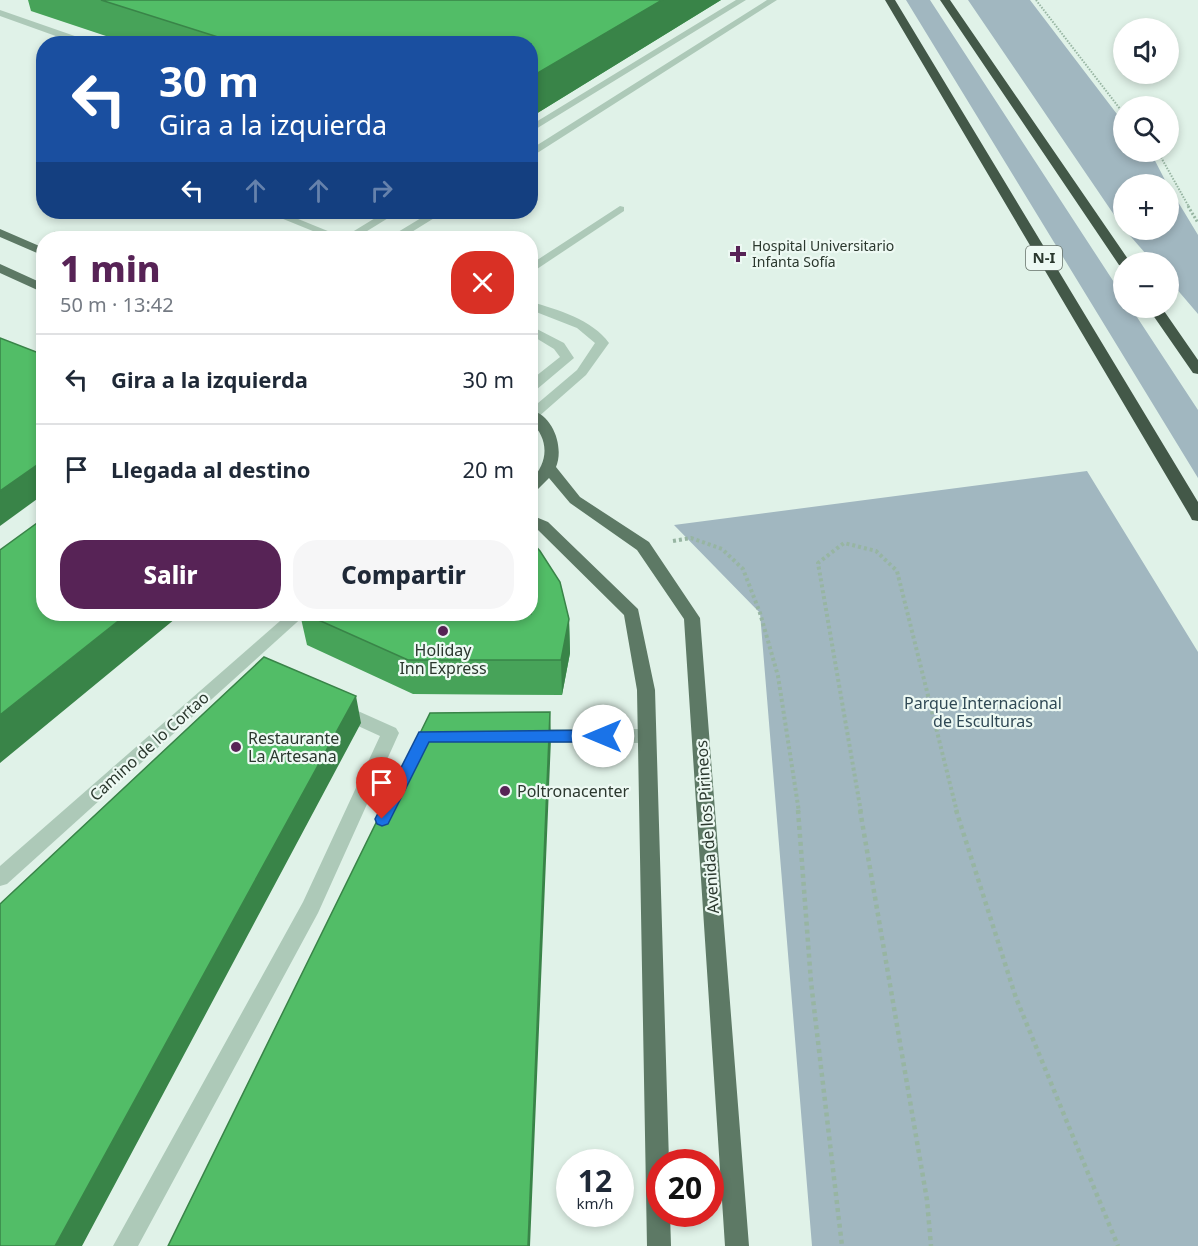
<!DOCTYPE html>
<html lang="es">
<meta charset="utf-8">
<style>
body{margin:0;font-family:"Noto Sans",sans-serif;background:#f6f6f7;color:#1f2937;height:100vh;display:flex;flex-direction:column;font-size:22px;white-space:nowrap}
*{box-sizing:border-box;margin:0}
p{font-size:20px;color:#747a83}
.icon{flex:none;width:33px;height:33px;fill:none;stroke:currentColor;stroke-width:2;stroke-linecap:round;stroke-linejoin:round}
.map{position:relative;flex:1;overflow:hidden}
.panel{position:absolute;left:36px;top:231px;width:502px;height:390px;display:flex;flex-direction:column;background:#fff;border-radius:24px;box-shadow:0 3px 9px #0003}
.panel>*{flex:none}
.banner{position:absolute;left:36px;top:36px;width:502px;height:183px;border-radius:24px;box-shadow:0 3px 9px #0003;background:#1a4fa0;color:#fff;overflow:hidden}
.controls{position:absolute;left:1113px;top:18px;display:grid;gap:12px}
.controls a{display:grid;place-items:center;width:66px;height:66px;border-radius:50%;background:#fff;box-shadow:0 3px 9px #0003;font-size:30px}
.speed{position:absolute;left:556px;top:1149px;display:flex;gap:12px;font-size:30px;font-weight:700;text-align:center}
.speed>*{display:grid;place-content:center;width:78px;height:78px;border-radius:50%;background:#fff;box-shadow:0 3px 9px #0003;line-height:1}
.speed small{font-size:15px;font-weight:400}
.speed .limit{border:9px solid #d22;background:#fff;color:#111}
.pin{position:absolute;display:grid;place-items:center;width:51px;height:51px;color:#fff;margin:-62px -26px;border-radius:50% 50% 50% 0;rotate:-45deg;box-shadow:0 0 6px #0007}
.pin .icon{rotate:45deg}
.me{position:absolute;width:66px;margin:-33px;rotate:270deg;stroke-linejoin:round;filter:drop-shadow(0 0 4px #0008)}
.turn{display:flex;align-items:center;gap:21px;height:126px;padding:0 24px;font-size:27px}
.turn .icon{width:78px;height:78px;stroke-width:2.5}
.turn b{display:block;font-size:42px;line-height:51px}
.lanes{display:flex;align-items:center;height:57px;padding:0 24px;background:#0003;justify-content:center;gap:30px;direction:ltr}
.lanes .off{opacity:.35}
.round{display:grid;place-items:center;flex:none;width:63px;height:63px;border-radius:24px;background:#f6f6f7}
.summary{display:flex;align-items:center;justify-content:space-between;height:102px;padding:0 24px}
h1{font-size:36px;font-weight:800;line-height:45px;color:#572356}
.cta{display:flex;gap:12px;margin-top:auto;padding:12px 24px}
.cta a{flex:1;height:69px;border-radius:24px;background:#572356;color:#fff;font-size:24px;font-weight:800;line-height:69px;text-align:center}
.cta a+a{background:#f6f6f7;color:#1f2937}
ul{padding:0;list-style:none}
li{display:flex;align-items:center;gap:18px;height:90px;padding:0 24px;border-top:2px solid #e0e1e3}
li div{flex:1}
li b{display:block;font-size:22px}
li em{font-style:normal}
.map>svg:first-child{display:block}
.green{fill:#a1b7c0}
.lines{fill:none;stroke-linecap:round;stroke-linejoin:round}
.path-far3{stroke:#97b5a2;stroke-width:2;stroke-dasharray:1.5 1.5;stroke-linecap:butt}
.path-far2{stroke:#97b5a2;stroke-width:3;stroke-dasharray:2 2;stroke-linecap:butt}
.path-far1{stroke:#97b5a2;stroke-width:4;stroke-dasharray:3 3;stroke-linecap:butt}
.path{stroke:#97b5a2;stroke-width:4.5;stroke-dasharray:4 4;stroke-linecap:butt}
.service{fill:#adc9b8;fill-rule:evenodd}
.minor{fill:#adc9b8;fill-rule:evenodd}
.primary{fill:#5d7965;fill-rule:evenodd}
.motorway{fill:#435848;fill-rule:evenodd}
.wall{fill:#47a359}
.shaded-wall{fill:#398448}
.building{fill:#52bd67;stroke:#398448;stroke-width:1.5}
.route{fill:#1a73e8;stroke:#114b97;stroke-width:1.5}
.poi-dot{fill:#572356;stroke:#edf9f3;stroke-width:2}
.labels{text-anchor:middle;stroke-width:4.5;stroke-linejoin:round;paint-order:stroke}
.far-poi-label{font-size:14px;fill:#2b382e;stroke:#edf9f3;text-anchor:start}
.shield{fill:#edf9f3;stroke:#657269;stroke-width:1.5}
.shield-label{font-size:15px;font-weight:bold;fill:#2b382e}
.poi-label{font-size:16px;fill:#2b382e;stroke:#edf9f3;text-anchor:start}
.park-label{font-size:16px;fill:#304955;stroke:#edf9f3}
.street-label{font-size:16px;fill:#2b382e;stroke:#edf9f3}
</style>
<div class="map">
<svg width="1198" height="1246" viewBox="0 0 1198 1246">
<rect width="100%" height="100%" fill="#e0f2e8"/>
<path class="green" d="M 906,0 L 930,0 L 1123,296 L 1124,308 L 1131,308 L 1198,410 L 1198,478 Z
M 968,0 L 1030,0 L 1123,122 L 1124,152 L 1150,152 L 1151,153 L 1167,184 L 1124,184 L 1123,228 Z
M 1169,187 L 1198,235 L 1198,314 L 1169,280 L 1168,262 L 1153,262 L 1125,230 L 1168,230 Z
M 1087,471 L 1198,652 L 1198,1246 L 812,1246 L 760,613 L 674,525 Z"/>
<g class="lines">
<path class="path-far3" d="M 1036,0 L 1124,114
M 1158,152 L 1189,207"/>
<path class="path-far2" d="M 1188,206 L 1198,223
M 54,233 L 67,238"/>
<path class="path-far1" d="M 673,541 L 691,538 L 722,549 L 743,569 L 760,613 L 778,676 L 799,812
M 861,812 L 818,563 L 844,543 L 876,551 L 897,571 L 957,812"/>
<path class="path" d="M 798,810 L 811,982 L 842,1246
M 860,810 L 927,1200 L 931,1246
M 956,810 L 1016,998 L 1118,1246"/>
<path class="service" d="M 736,0 L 746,0 L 531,132 L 531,125 Z
M 767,0 L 777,0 L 531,157 L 531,149 Z
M 0,10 L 92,42 L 93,44 L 78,44 L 0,16 Z
M 620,206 L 624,207 L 624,211 L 531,273 L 531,264 Z
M 266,212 L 281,212 L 345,238 L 330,238 Z
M 385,212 L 398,212 L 359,236 L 355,238 L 349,234 Z
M 431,212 L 444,212 L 402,238 L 388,238 Z
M 531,302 C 557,309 593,320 609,343 L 586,375 L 537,418 L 532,419 L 531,409 L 577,370 L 595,343 L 577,328 L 531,310 Z
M 531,326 L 564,343 L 574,358 L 536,390 L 531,391 L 531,380 L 560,357 L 554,349 L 531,335 Z
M 340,703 L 396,728 L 399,733 L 318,913 L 138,1246 L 113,1246 L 303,902 L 380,736 L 334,715 L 331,710 L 334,705 Z
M 528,729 L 647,729 L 653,731 L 656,736 L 653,741 L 647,743 L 528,743 L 522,741 L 519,736 L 522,731 Z"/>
<path class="minor" d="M 288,614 L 306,614 L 7,884 L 0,886 L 0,866 Z"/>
<path class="primary" d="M 0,229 L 44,248 L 44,256 L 0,237 Z
M 0,264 L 44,284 L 44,293 L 0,273 Z
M 531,410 C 554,416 564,448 556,467 L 580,497 L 649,542 L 700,618 L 749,1246 L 725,1246 L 684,619 L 637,550 L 570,503 L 549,478 L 536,491 L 531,493 L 531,480 C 549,462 549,439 531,422 Z
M 531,515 L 548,522 L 638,609 L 655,690 L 669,1162 L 660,1162 L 660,1214 L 670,1214 L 671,1246 L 647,1246 L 637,690 L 624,615 L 538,530 L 531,526 Z"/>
<path class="motorway" d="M 885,0 L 895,0 L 1198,502 L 1198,521 L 1192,520 L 1190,516 Z
M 940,0 L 950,0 L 1130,262 L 1124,262 L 1124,266 L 1119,265 Z
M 1148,308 L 1162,308 L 1198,360 L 1198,374 L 1193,373 Z"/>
</g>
<path class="wall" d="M 28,0 L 721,0 L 531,117 L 531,44 L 130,44 L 31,11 Z
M 300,614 L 531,614 L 569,619 L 570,653 L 562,695 L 413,694 L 307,645 Z"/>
<path class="shaded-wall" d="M 662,0 L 721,0 L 531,117 L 531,77 Z
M 44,460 L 44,494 L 0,526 L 0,491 Z
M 127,614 L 181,614 L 0,763 L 0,715 Z
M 569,619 L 570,653 L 562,695 L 561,660 Z
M 356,696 L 361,723 L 82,1246 L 55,1246 Z
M 550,712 L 551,739 L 530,1246 L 528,1246 Z"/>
<path class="building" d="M 101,0 L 662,0 L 531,77 L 531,44 L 240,44 Z
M 0,338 L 44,355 L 44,460 L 0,491 Z
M 44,518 L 44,614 L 127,614 L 0,715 L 0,550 Z
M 531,541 L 540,551 L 560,582 L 569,619 L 561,660 L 408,660 L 305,614 L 531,614 Z
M 264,657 L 356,696 L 55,1246 L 0,1246 L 0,904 Z
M 550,712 L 528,1246 L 168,1246 L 430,713 Z"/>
<path class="route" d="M 603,730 L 608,732 L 610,736 L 608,740 L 603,742 L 429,742 L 388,824 L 382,826 L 377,824 L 375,819 L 419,732 Z"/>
<g class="poi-dot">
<path d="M735 245h6v6h6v6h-6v6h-6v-6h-6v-6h6z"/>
<circle cx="443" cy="631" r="6"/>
<circle cx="236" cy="747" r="6"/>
<circle cx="505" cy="791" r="6"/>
</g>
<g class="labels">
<g class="far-poi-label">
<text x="752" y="251">Hospital Universitario<tspan x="752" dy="16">Infanta Sofía</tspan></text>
</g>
<rect class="shield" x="1026" y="246" width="36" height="24" rx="4.5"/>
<g class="shield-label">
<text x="1044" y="263">N-I</text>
</g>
<g class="poi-label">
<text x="443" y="656" text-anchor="middle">Holiday<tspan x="443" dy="18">Inn Express</tspan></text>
<text x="248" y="744">Restaurante<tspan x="248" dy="18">La Artesana</tspan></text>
<text x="517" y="797">Poltronacenter</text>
</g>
<g class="park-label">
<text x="983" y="709">Parque Internacional<tspan x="983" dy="18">de Esculturas</tspan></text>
</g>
<g class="street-label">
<text transform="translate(149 746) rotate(-42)" y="6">Camino de lo Cortao</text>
<text transform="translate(707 827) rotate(-94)" y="6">Avenida de los Pirineos</text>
</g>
</g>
</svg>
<div class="controls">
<a><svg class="icon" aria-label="sound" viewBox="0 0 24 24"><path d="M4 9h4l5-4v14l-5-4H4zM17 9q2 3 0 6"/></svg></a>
<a><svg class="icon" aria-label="search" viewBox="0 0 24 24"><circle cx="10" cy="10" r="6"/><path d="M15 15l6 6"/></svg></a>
<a>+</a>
<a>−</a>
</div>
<div class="speed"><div>12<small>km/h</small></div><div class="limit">20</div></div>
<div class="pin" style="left:382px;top:819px;background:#d93025"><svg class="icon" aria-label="arrive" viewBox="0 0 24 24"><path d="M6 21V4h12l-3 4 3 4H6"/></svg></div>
<svg class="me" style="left:603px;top:736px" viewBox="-20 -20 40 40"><circle r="19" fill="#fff"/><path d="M0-13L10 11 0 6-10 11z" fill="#1a73e8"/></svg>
<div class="banner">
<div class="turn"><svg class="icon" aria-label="left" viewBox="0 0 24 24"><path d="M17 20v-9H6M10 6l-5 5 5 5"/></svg><div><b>30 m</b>Gira a la izquierda</div></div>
<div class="lanes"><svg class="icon" aria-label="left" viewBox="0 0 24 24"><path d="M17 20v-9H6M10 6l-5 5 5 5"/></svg><svg class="icon off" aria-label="ahead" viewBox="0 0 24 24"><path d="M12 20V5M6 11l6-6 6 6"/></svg><svg class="icon off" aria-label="ahead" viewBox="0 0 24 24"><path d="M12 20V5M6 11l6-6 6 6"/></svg><svg class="icon off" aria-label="right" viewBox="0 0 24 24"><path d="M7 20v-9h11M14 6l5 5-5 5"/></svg></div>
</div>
<section class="panel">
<div class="summary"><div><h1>1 min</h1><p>50 m · 13:42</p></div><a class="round" style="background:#d93025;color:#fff"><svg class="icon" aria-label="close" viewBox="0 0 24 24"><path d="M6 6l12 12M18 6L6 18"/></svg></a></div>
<ul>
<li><svg class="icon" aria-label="left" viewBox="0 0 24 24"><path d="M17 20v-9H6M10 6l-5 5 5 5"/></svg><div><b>Gira a la izquierda</b></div><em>30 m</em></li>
<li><svg class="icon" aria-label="arrive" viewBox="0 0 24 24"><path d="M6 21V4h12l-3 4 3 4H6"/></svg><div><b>Llegada al destino</b></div><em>20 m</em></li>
</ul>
<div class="cta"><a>Salir</a><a>Compartir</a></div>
</section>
</div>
